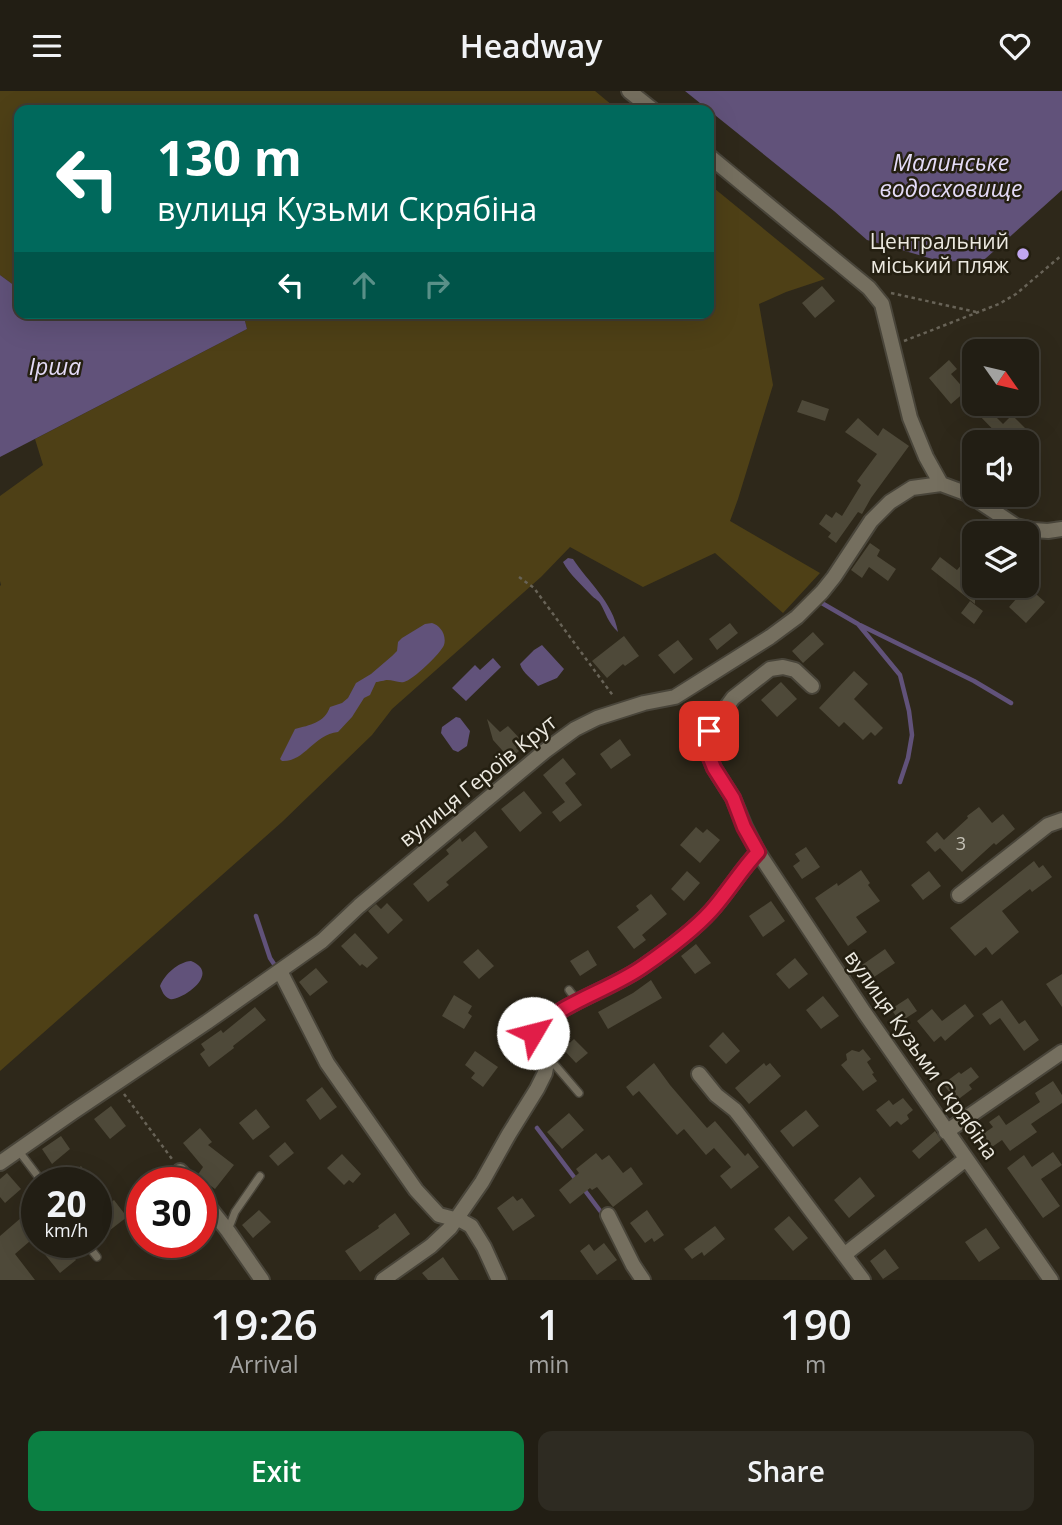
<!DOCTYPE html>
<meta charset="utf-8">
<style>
body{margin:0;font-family:"Open Sans",sans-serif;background:#2e2b22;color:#f1f3f6;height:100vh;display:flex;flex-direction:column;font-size:26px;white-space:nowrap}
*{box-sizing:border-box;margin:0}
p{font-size:23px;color:#a2a2a0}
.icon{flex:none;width:38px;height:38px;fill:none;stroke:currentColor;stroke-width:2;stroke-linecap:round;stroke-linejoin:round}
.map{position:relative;height:1189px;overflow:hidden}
.side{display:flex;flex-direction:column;background:#221e14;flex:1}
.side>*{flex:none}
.banner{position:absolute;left:14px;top:14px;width:700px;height:214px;border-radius:14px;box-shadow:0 7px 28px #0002,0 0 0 2px #3f3c34;background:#00695c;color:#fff;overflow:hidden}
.needle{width:46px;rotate:124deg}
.buttons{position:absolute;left:962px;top:248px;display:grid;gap:14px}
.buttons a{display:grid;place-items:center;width:77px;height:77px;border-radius:14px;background:#221e14;box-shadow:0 7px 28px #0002,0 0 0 2px #3f3c34;font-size:35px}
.speed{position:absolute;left:21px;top:1076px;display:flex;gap:14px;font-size:35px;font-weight:700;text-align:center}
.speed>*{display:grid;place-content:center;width:91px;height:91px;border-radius:50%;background:#221e14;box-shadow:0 7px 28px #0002,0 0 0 2px #3f3c34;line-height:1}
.speed small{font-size:18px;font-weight:400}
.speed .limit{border:10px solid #d22;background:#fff;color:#111}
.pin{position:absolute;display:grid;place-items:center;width:60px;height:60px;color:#fff;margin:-30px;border-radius:14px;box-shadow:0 4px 10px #0006}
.me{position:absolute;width:77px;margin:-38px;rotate:53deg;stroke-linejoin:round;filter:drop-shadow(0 0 5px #0008)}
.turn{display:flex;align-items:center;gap:24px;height:147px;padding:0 28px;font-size:32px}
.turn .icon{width:91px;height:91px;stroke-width:2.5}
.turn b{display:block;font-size:49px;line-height:60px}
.lanes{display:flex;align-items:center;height:66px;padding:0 28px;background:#0003;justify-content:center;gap:35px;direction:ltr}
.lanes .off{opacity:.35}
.eta{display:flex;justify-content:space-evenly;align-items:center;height:119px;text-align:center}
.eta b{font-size:42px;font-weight:600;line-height:49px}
.cta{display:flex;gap:14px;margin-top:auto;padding:14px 28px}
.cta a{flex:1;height:80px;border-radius:14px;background:#0b8043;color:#fff;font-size:28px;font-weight:600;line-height:80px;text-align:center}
.cta a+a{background:#2e2b22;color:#f1f3f6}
header{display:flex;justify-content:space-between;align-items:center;height:91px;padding:0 28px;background:#221e14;font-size:32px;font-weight:600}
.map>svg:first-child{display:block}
.green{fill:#4e4016}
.water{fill:#61527a}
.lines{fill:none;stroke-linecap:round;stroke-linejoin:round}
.stream{stroke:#61527a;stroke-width:4.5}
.building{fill:#4e4939}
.service-casing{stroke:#49453a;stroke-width:10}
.minor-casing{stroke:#49453a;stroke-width:18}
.path{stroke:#686357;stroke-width:2.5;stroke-dasharray:3.5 3.5;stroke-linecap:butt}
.service{stroke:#756f5f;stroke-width:7}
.minor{stroke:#756f5f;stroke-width:14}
.route-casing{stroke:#92132f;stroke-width:18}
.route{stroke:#e11d48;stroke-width:12}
.poi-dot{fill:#c2a7f2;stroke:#241f11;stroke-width:2.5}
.labels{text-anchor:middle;stroke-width:5;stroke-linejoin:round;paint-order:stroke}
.number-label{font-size:18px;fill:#c4c1b6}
.poi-label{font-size:21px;fill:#ece9e0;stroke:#241f11;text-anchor:end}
.street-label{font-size:21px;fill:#ece9e0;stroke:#241f11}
.water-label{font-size:23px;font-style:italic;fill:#e4dbf7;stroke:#241f11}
</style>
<header><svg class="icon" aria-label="menu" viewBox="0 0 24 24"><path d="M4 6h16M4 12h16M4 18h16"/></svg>Headway<svg class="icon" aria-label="heart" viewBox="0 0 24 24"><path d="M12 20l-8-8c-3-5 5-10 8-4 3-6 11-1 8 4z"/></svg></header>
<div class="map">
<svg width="1062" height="1189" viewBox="0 0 1062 1189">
<rect width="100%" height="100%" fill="#2e281a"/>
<path class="green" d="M 0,0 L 595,0 L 618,19 L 19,19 L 19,198 L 0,184 Z
M 709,93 L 825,188 L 786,201 L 759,213 L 773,294 L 738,408 L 730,430 L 820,482 L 783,522 L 715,462 L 643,496 L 570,456 L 541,486 L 392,618 L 372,644 L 282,731 L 0,980 L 0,495 L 1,494 L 0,490 L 0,405 L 43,374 L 35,348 L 247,238 L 243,222 L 709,222 Z"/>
<path class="water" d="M 685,0 L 1062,0 L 1062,99 L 985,168 L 943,171 L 867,149 L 834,120 Z
M 0,184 L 19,198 L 19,222 L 243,222 L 247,238 L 0,366 Z
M 568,467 L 573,468 C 588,491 613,511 618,541 C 608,532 606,522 600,512 C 599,510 594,507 592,505 C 583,495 569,483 563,471 Z
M 432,532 C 440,534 447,544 444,554 C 441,562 413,589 404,591 C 398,592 393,589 387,589 C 386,589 378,591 376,591 L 370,604 L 364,607 L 352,626 L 338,641 C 313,644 305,671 282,670 L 280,668 L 295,638 C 310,634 324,632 330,616 L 342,612 L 348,607 L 356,592 L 371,583 L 392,565 L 397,560 L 398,551 L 402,547 L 425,533 Z
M 542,554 L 564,578 L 557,587 L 538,595 C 532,587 523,583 520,573 L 534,559 Z
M 493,567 L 501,576 L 466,610 L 452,597 L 475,574 L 480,579 Z
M 456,626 L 460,627 L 470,640 L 467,655 L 458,661 L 453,659 L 441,642 L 442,636 Z
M 191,870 C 223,883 179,911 170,908 C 164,906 162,900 160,895 C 165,883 178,871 191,870 Z"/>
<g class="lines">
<path class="stream" d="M 820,511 L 858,533 L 900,584 L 909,620 L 912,644 L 908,667 L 900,691
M 860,534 L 974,590 L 1011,612
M 256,825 L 270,867 L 274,873
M 537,1037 L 577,1090
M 583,1097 L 601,1121 L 603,1127"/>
</g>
<path class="building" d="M 822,195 L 835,210 L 815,227 L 802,212 Z
M 949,269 L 957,278 L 951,283 L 966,300 L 951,313 L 929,287 Z
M 802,309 L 829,318 L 825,330 L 797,321 Z
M 985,315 L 1003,333 L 1012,324 L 1040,352 L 1006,352 L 977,322 Z
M 858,327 L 878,345 L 883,337 L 909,355 L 871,407 L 862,423 L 858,421 L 836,452 L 828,446 L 831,442 L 819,433 L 826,423 L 832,427 L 836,421 L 842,425 L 861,394 L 857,390 L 877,363 L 845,341 Z
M 870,452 L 880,459 L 877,465 L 896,478 L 888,490 L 869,476 L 862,487 L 851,479 Z
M 975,458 L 975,513 L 931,478 L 940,466 L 957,479 Z
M 1022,495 L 1027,495 L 1045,511 L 1026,532 L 1009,516 L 1017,507 L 1014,504 Z
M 970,510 L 983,520 L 974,533 L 961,522 Z
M 730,532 L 738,542 L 717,559 L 709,548 Z
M 813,541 L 824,553 L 803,572 L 792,560 Z
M 624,545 L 639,565 L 625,575 L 623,573 L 607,587 L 592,570 Z
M 678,549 L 693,568 L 674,583 L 658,564 Z
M 854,580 L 868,593 L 854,608 L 883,637 L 875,645 L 871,641 L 863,649 L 844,631 L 839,636 L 819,617 Z
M 781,591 L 797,608 L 777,626 L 761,609 Z
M 487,628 L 500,641 L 508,635 L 523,651 L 516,657 L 519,660 L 510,668 L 493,649 Z
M 620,648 L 631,664 L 611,678 L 600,663 Z
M 563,667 L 576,683 L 565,692 L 582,714 L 560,731 L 552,721 L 565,711 L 543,684 Z
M 524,700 L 542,722 L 520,741 L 501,718 Z
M 979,716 L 992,732 L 1003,723 L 1015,738 L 996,754 L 994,752 L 962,781 L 940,757 L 935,761 L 926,751 L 937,741 L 944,749 L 968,727 L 967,725 Z
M 696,736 L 703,742 L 707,738 L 720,749 L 700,772 L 680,754 Z
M 475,740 L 488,756 L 446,791 L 449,794 L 428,811 L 413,793 L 449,763 L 446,759 L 460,747 L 462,751 Z
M 806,756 L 820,776 L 802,788 L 793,775 L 800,770 L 795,763 Z
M 1034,770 L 1039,777 L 1043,774 L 1052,786 L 1032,801 L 1030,798 L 1002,820 L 1019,841 L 992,864 L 986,856 L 975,865 L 950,837 Z
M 861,779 L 870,792 L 868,794 L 880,810 L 856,826 L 867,841 L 848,855 L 815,807 L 837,792 L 838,795 Z
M 687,780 L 700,792 L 684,810 L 671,798 Z
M 929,780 L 941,795 L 923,809 L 911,794 Z
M 651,803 L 667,823 L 642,844 L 646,849 L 634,858 L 617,836 L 639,819 L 636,815 Z
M 771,810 L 785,830 L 763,846 L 749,825 Z
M 387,812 L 403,829 L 388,843 L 368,820 L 376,813 L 381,818 Z
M 355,842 L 378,867 L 367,877 L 362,873 L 360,875 L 341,855 Z
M 696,853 L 711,872 L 695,883 L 681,865 Z
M 478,858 L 494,875 L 479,888 L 463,871 Z
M 885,858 L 895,872 L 871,888 L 862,874 Z
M 588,859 L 597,874 L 580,885 L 570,870 Z
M 795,867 L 808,883 L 789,898 L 776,883 Z
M 316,877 L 328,891 L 310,905 L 299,891 Z
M 1062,883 L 1062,916 L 1046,893 Z
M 651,889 L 662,907 L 608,938 L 598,921 L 633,902 Z
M 454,904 L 472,915 L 468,922 L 472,925 L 464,938 L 442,925 Z
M 823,905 L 839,925 L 821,938 L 806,919 Z
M 908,907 L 917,920 L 900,931 L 891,918 Z
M 1002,909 L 1019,933 L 1025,929 L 1039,949 L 1024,960 L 1000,927 L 990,934 L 982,923 Z
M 965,913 L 974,925 L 945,950 L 941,945 L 934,951 L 917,930 L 932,918 L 942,930 Z
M 255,916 L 266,929 L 233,955 L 234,957 L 209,976 L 200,963 L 205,959 L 201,953 L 221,939 L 223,942 Z
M 723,941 L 740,960 L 726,973 L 709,955 Z
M 574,948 L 588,962 L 576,972 L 563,958 Z
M 863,958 L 871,968 L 867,971 L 874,982 L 872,983 L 877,990 L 863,1000 L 841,974 L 847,969 L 846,963 L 852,959 L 859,961 Z
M 475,960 L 498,976 L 483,996 L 471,987 L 475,982 L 465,974 Z
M 654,972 L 670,994 L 707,1037 L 715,1030 L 745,1065 L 748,1062 L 759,1076 L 731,1098 L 720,1085 L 731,1076 L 714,1057 L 706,1064 L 684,1038 L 677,1044 L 639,1000 L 633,1005 L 626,996 Z
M 764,972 L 766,975 L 770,972 L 781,985 L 749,1013 L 735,997 Z
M 971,976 L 979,986 L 969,994 L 972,998 L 956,1010 L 943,993 L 959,981 L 961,983 Z
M 1053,990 L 1062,1004 L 1062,1012 L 1031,1033 L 1037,1041 L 1010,1060 L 1002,1049 L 992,1056 L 983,1043 L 993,1036 L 989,1031 L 999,1024 L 1006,1034 L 1040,1011 L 1035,1002 Z
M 322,996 L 337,1016 L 320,1029 L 306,1009 Z
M 903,1007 L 913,1019 L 907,1024 L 909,1028 L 901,1034 L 897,1030 L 890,1036 L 876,1019 L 889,1009 L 893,1014 Z
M 111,1015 L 126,1035 L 110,1048 L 94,1028 Z
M 256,1018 L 270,1036 L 253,1049 L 239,1032 Z
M 806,1019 L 819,1035 L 793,1056 L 780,1040 Z
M 569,1022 L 584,1039 L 562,1058 L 547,1041 Z
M 200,1037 L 212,1051 L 208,1054 L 234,1074 L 215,1098 L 197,1085 L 203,1076 L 183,1052 Z
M 935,1040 L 941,1049 L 919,1068 L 912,1060 Z
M 61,1045 L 70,1058 L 52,1073 L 42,1058 Z
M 285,1051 L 294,1062 L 278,1075 L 269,1065 Z
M 1053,1061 L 1062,1074 L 1041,1088 L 1060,1115 L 1043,1127 L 1007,1077 L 1024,1064 L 1032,1076 Z
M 596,1062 L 602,1069 L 609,1064 L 623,1082 L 631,1076 L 643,1093 L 613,1116 L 597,1096 L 592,1099 L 590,1097 L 570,1113 L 559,1099 L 579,1082 L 576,1078 Z
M 342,1063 L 361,1083 L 353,1092 L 349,1089 L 344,1094 L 327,1077 Z
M 81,1075 L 94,1092 L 61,1092 Z
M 7,1082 L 21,1098 L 5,1112 L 0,1106 L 0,1088 Z
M 860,1086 L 875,1105 L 849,1127 L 834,1109 Z
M 96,1095 L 109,1113 L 114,1109 L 127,1126 L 105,1143 L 96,1131 Z
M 513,1105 L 517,1110 L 522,1107 L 535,1125 L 513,1140 L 497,1117 Z
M 37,1113 L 37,1144 L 15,1163 L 35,1189 L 0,1189 L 0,1145 Z
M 259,1119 L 271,1131 L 253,1147 L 242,1134 Z
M 647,1119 L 664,1144 L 654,1151 L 652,1147 L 645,1152 L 630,1132 Z
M 395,1122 L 410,1143 L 360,1181 L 345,1160 L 379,1137 L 378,1135 Z
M 789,1125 L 808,1147 L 793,1160 L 774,1138 Z
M 715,1135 L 725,1148 L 704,1165 L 702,1161 L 692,1168 L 684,1158 Z
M 986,1137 L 1000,1157 L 979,1171 L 965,1151 Z
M 52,1152 L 61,1152 L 76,1169 L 60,1182 L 42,1160 Z
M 604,1152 L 617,1169 L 597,1184 L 580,1160 L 589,1153 L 594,1160 Z
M 885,1158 L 899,1177 L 883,1188 L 870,1170 Z
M 443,1166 L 459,1189 L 428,1189 L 422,1182 Z"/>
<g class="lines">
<defs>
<path id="service" d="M 569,899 L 578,911
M 549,967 L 579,1002
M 18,1059 L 43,1092
M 228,1139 L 235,1121 L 260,1085
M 86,1152 L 97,1166"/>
<path id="minor" d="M 629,0 L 653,19
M 709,65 L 869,197 L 882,213 L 910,327 L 926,366 L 941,393
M 758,761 L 864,921 L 1051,1189
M 959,804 L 1048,734 L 1062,729
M 280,880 L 327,972 L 416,1099 L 439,1124 L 462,1130 L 471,1135 L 484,1156 L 499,1189
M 699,983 L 716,1004 L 735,1019 L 746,1033 L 863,1189
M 946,1041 L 1062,961
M 0,1072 L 73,1021 L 207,931 L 322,850 L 359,815 L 545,660 L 575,638 L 597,627 L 644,612 L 675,606 L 770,546 L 797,526 L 822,501 L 834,486 L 871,430 L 890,411 L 912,397 L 941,393 L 968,403 L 1016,435 L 1033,439 L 1048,440 L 1062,438
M 180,1080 L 190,1092
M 201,1106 L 228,1140 L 262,1189
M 608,1124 L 633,1174 L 643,1189
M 844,1164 L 966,1068
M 383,1189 L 431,1155 L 450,1137 L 482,1091 L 509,1043 L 537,998 L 545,982 L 548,967 L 536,951 L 533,942 C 559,912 611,899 644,875 C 667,859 692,841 711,820 C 728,801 741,779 758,761 L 745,736 L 733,707 L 714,677 L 707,659 L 709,640 L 733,607 L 770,578 L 783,576 L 795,579 L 812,595"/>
</defs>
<use href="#service" class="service-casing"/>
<use href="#minor" class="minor-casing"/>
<path class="path" d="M 891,202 L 976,221
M 904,250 L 999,213 L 1016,203 L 1062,164
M 519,486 L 534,497 L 614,606
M 124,1003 L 172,1068"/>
<use href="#service" class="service"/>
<use href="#minor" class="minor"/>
</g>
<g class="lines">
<defs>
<path id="route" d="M 533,942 C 559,912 611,899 644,875 C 667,859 692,841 711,820 C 728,801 741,779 758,761 L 744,736 L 733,707 L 714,677 L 707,660 L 709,640"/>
</defs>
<use href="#route" class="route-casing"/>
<use href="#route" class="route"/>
</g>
<circle class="poi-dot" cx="1023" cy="163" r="7"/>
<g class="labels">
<g class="number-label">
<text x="961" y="759">3</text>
</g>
<g class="poi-label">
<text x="1009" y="158">Центральний<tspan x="1009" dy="24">міський пляж</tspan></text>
</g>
<g class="street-label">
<text transform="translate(478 690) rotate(-39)" y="7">вулиця Героїв Крут</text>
<text transform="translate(921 964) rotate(55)" y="7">вулиця Кузьми Скрябіна</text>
</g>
<g class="water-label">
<text x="951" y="80">Малинське<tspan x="951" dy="26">водосховище</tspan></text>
<text x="55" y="284">Ірша</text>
</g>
</g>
</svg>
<div class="buttons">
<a><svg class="needle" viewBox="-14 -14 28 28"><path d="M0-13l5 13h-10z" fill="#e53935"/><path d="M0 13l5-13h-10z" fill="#a2a2a0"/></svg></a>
<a><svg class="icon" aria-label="sound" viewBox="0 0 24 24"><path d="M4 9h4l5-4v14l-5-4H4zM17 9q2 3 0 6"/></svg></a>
<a><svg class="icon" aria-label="layers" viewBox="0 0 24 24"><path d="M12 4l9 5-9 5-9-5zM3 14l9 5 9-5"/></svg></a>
</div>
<div class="speed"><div>20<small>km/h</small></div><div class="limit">30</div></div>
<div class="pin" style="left:709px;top:640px;background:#d93025"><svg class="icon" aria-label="arrive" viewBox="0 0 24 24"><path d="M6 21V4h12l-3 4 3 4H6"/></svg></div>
<svg class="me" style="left:533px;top:942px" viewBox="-20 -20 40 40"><circle r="19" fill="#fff"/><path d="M0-13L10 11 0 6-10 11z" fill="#e11d48"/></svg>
<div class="banner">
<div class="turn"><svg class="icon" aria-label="left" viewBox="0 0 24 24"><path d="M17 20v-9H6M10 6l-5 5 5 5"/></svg><div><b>130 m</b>вулиця Кузьми Скрябіна</div></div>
<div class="lanes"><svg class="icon" aria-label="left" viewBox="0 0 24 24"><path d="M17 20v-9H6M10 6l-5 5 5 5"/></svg><svg class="icon off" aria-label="ahead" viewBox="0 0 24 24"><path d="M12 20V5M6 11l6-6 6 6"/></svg><svg class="icon off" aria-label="right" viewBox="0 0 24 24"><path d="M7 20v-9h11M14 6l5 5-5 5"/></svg></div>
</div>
</div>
<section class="side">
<div class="eta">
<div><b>19:26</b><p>Arrival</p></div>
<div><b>1</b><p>min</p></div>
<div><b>190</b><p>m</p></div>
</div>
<div class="cta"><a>Exit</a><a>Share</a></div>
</section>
